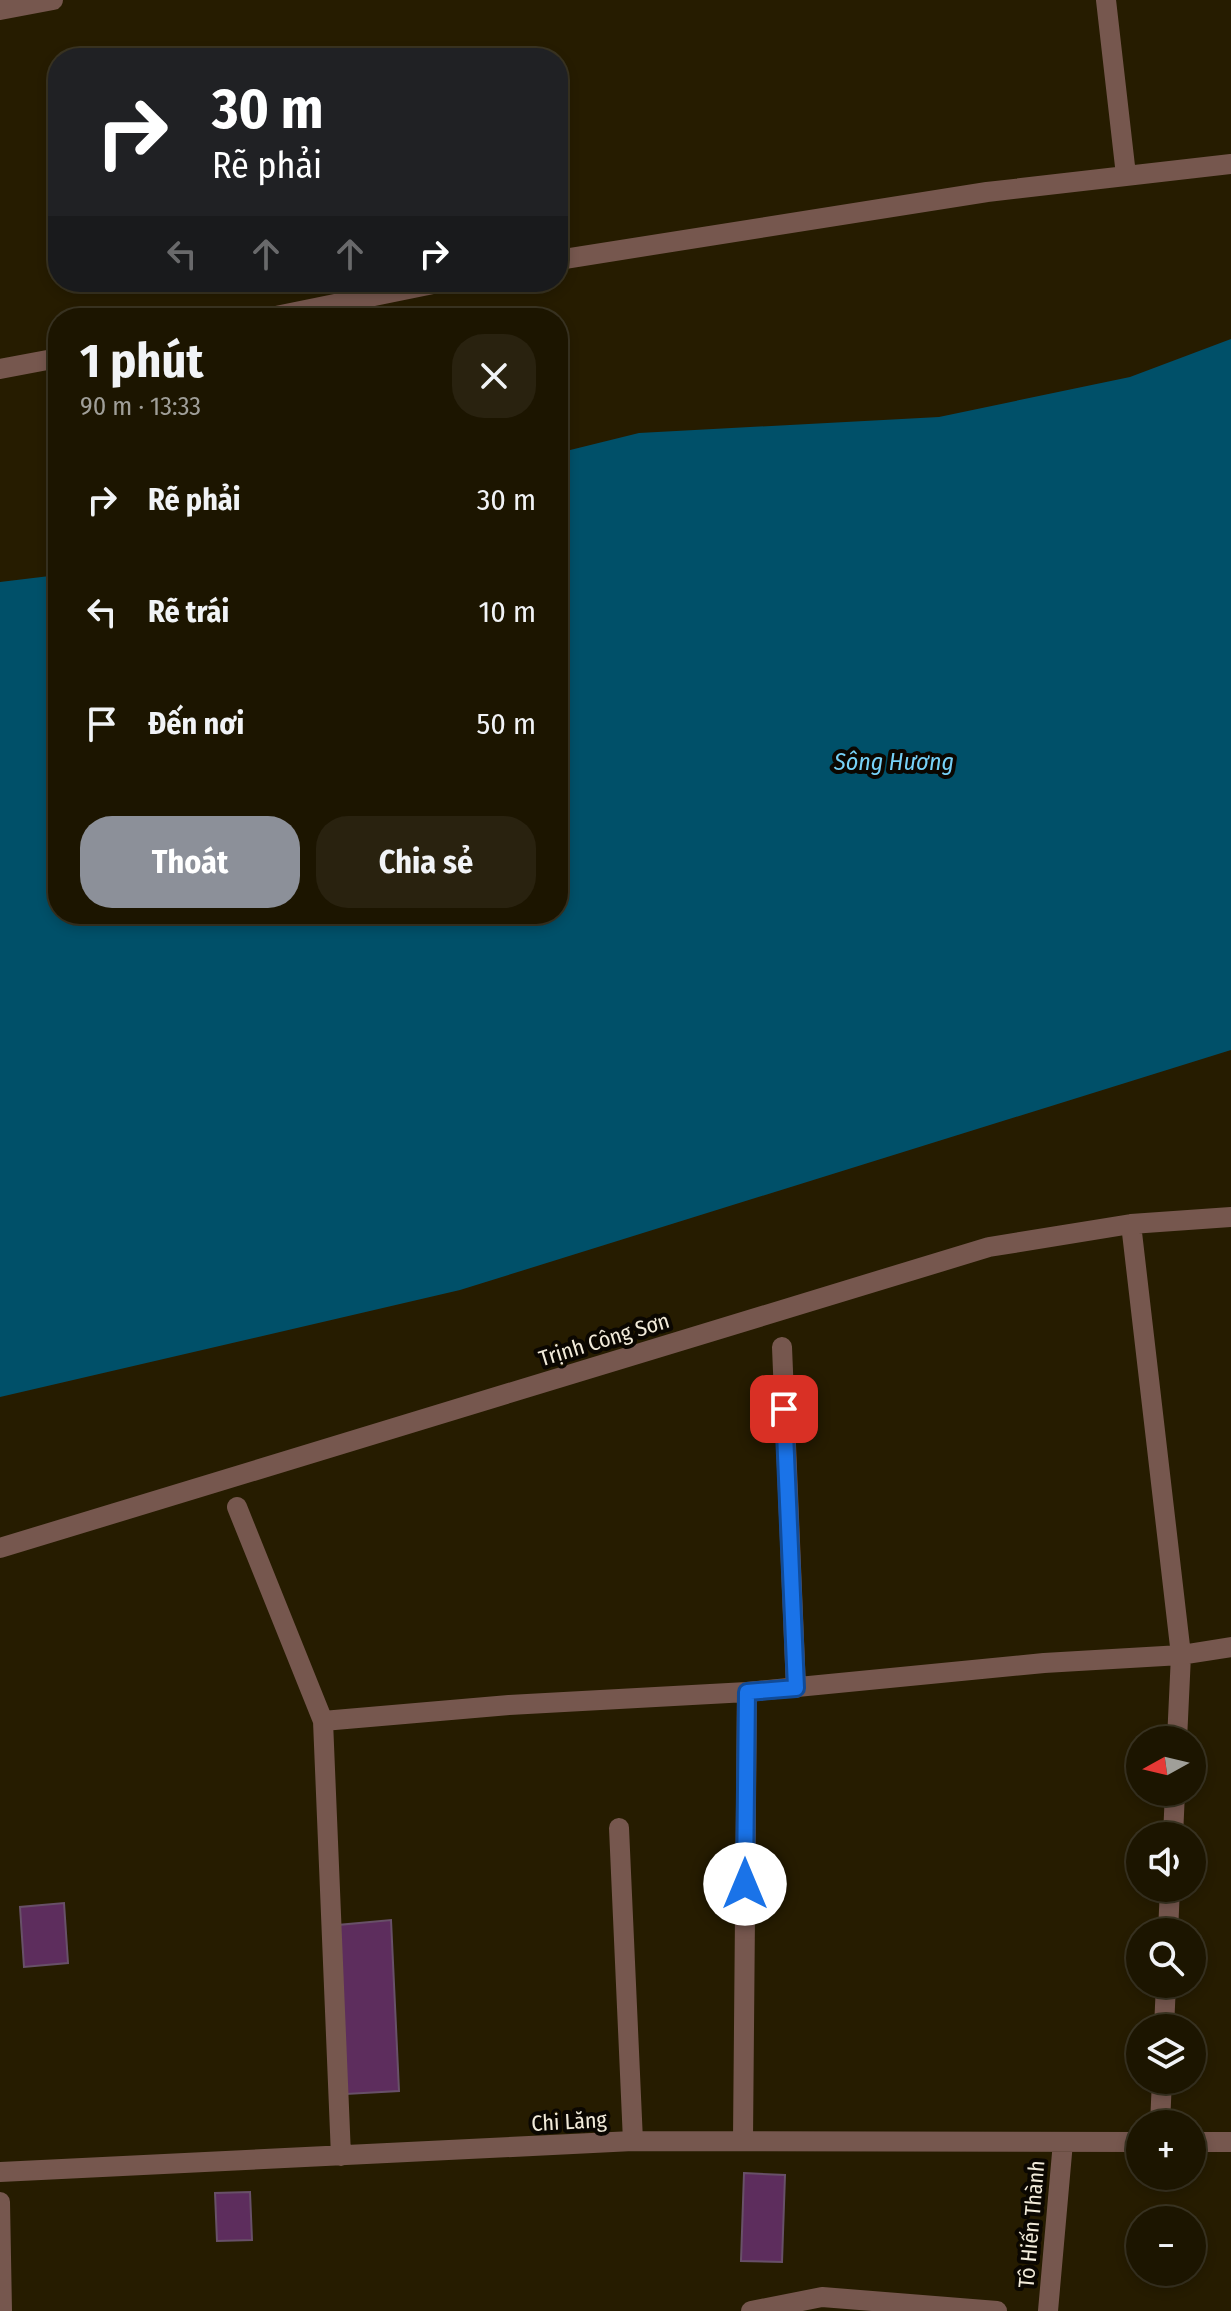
<!DOCTYPE html>
<html lang="vi">
<meta charset="utf-8">
<style>
body{margin:0;font-family:"Fira Sans Condensed",sans-serif;background:#29220f;color:#f1f3f6;height:100vh;display:flex;flex-direction:column;font-size:30px;white-space:nowrap}
*{box-sizing:border-box;margin:0}
p{font-size:26px;color:#a09f99}
.icon{flex:none;width:44px;height:44px;fill:none;stroke:currentColor;stroke-width:2;stroke-linecap:round;stroke-linejoin:round}
.map{position:relative;flex:1;overflow:hidden}
.panel{position:absolute;left:48px;top:308px;width:520px;height:616px;display:flex;flex-direction:column;background:#1c1500;border-radius:32px;box-shadow:0 4px 12px #0003,0 0 0 2px #3a3422}
.panel>*{flex:none}
.hud{position:absolute;left:48px;top:48px;width:520px;height:244px;border-radius:32px;box-shadow:0 4px 12px #0003,0 0 0 2px #3a3422;background:#202124;color:#fff;overflow:hidden}
.needle{width:52px;rotate:262deg}
.tools{position:absolute;left:1126px;top:1726px;display:grid;gap:16px}
.tools a{display:grid;place-items:center;width:80px;height:80px;border-radius:50%;background:#1c1500;box-shadow:0 4px 12px #0003,0 0 0 2px #3a3422;font-size:40px}
.pin{position:absolute;display:grid;place-items:center;width:68px;height:68px;color:#fff;margin:-34px;border-radius:16px;box-shadow:0 4px 12px #0006}
.me{position:absolute;width:88px;margin:-44px;rotate:0deg;stroke-linejoin:round;filter:drop-shadow(0 0 6px #0008)}
.turn{display:flex;align-items:center;gap:28px;height:168px;padding:0 32px;font-size:36px}
.turn .icon{width:104px;height:104px;stroke-width:2.5}
.turn b{display:block;font-size:56px;line-height:68px}
.lanes{display:flex;align-items:center;height:76px;padding:0 32px;background:#0003;justify-content:center;gap:40px;direction:ltr}
.lanes .off{opacity:.35}
.round{display:grid;place-items:center;flex:none;width:84px;height:84px;border-radius:32px;background:#29220f}
.overview{display:flex;align-items:center;justify-content:space-between;height:136px;padding:0 32px}
h1{font-size:48px;font-weight:700;line-height:60px}
.cta{display:flex;gap:16px;margin-top:auto;padding:16px 32px}
.cta a{flex:1;height:92px;border-radius:32px;background:#8c9099;color:#fff;font-size:32px;font-weight:700;line-height:92px;text-align:center}
.cta a+a{background:#29220f;color:#f1f3f6}
ul{padding:0;list-style:none}
li{display:flex;align-items:center;gap:24px;height:112px;padding:0 32px}
li div{flex:1}
li b{display:block;font-size:30px}
li em{font-style:normal}
.map>svg:first-child{display:block}
.water{fill:#005069}
.building{fill:#5d2d5d;stroke:#685068;stroke-width:2}
.lines{fill:none;stroke-linecap:round;stroke-linejoin:round}
.minor{stroke:#76574e;stroke-width:20}
.route-casing{stroke:#114b97;stroke-width:20}
.route{stroke:#1a73e8;stroke-width:14}
.labels{text-anchor:middle;stroke-width:8;stroke-linejoin:round;paint-order:stroke}
.street-label{font-size:22px;fill:#f2ebda;stroke:#0b0701}
.water-label{font-size:24px;font-style:italic;fill:#77d2f8;stroke:#0b0701}
</style>
<div class="map">
<svg width="1231" height="2311" viewBox="0 0 1231 2311">
<rect width="100%" height="100%" fill="#261c00"/>
<path class="water" d="M 1231,339 L 1231,1050 L 460,1290 L 0,1397 L 0,582 L 58,575 L 58,914 L 558,914 L 558,453 L 639,433 L 939,417 L 1130,377 Z"/>
<path class="building" d="M 64,1903 L 68,1963 L 24,1967 L 20,1907 Z
M 391,1920 L 399,2091 L 346,2094 L 338,1925 Z
M 744,2173 L 785,2175 L 782,2262 L 741,2261 Z
M 250,2192 L 252,2240 L 217,2241 L 215,2193 Z"/>
<g class="lines">
<path class="minor" d="M 1106,0 L 1126,175
M 0,10 L 53,0
M 558,260 L 987,192 L 1231,164
M 266,318 L 443,282
M 0,369 L 58,358
M 1131,1224 L 1181,1655 L 1177,1740
M 782,1347 L 796,1688
M 237,1507 L 323,1721 L 341,2156
M 0,1548 L 989,1247 L 1131,1224 L 1231,1217
M 323,1721 L 509,1705 L 747,1692 L 1044,1663 L 1181,1655 L 1231,1647
M 619,1828 L 633,2141
M 1173,1836 L 1175,1792
M 1168,1932 L 1170,1888
M 1164,2028 L 1166,1984
M 1160,2124 L 1162,2080
M 743,2139 L 747,1692
M 1192,2142 L 1231,2142
M 0,2172 L 633,2141 L 1140,2142
M 0,2202 L 2,2311
M 751,2311 L 822,2297 L 997,2311
M 1048,2311 L 1063,2142"/>
</g>
<g class="lines">
<defs>
<path id="route" d="M 745,1884 L 747,1692 L 796,1688 L 784,1409"/>
</defs>
<use href="#route" class="route-casing"/>
<use href="#route" class="route"/>
</g>
<g class="labels">
<g class="street-label">
<text transform="translate(604 1339) rotate(-17)" y="8">Trịnh Công Sơn</text>
<text transform="translate(569 2121) rotate(-3)" y="8">Chi Lăng</text>
<text transform="translate(1031 2224) rotate(-85)" y="8">Tô Hiến Thành</text>
</g>
<g class="water-label">
<text x="894" y="770">Sông Hương</text>
</g>
</g>
</svg>
<div class="tools">
<a><svg class="needle" viewBox="-14 -14 28 28"><path d="M0-13l5 13h-10z" fill="#e53935"/><path d="M0 13l5-13h-10z" fill="#a09f99"/></svg></a>
<a><svg class="icon" aria-label="sound" viewBox="0 0 24 24"><path d="M4 9h4l5-4v14l-5-4H4zM17 9q2 3 0 6"/></svg></a>
<a><svg class="icon" aria-label="search" viewBox="0 0 24 24"><circle cx="10" cy="10" r="6"/><path d="M15 15l6 6"/></svg></a>
<a><svg class="icon" aria-label="layers" viewBox="0 0 24 24"><path d="M12 4l9 5-9 5-9-5zM3 14l9 5 9-5"/></svg></a>
<a>+</a>
<a>−</a>
</div>
<div class="pin" style="left:784px;top:1409px;background:#d93025"><svg class="icon" aria-label="arrive" viewBox="0 0 24 24"><path d="M6 21V4h12l-3 4 3 4H6"/></svg></div>
<svg class="me" style="left:745px;top:1884px" viewBox="-20 -20 40 40"><circle r="19" fill="#fff"/><path d="M0-13L10 11 0 6-10 11z" fill="#1a73e8"/></svg>
<div class="hud">
<div class="turn"><svg class="icon" aria-label="right" viewBox="0 0 24 24"><path d="M7 20v-9h11M14 6l5 5-5 5"/></svg><div><b>30 m</b>Rẽ phải</div></div>
<div class="lanes"><svg class="icon off" aria-label="left" viewBox="0 0 24 24"><path d="M17 20v-9H6M10 6l-5 5 5 5"/></svg><svg class="icon off" aria-label="ahead" viewBox="0 0 24 24"><path d="M12 20V5M6 11l6-6 6 6"/></svg><svg class="icon off" aria-label="ahead" viewBox="0 0 24 24"><path d="M12 20V5M6 11l6-6 6 6"/></svg><svg class="icon" aria-label="right" viewBox="0 0 24 24"><path d="M7 20v-9h11M14 6l5 5-5 5"/></svg></div>
</div>
<section class="panel">
<div class="overview"><div><h1>1 phút</h1><p>90 m · 13:33</p></div><a class="round"><svg class="icon" aria-label="close" viewBox="0 0 24 24"><path d="M6 6l12 12M18 6L6 18"/></svg></a></div>
<ul>
<li><svg class="icon" aria-label="right" viewBox="0 0 24 24"><path d="M7 20v-9h11M14 6l5 5-5 5"/></svg><div><b>Rẽ phải</b></div><em>30 m</em></li>
<li><svg class="icon" aria-label="left" viewBox="0 0 24 24"><path d="M17 20v-9H6M10 6l-5 5 5 5"/></svg><div><b>Rẽ trái</b></div><em>10 m</em></li>
<li><svg class="icon" aria-label="arrive" viewBox="0 0 24 24"><path d="M6 21V4h12l-3 4 3 4H6"/></svg><div><b>Đến nơi</b></div><em>50 m</em></li>
</ul>
<div class="cta"><a>Thoát</a><a>Chia sẻ</a></div>
</section>
</div>
